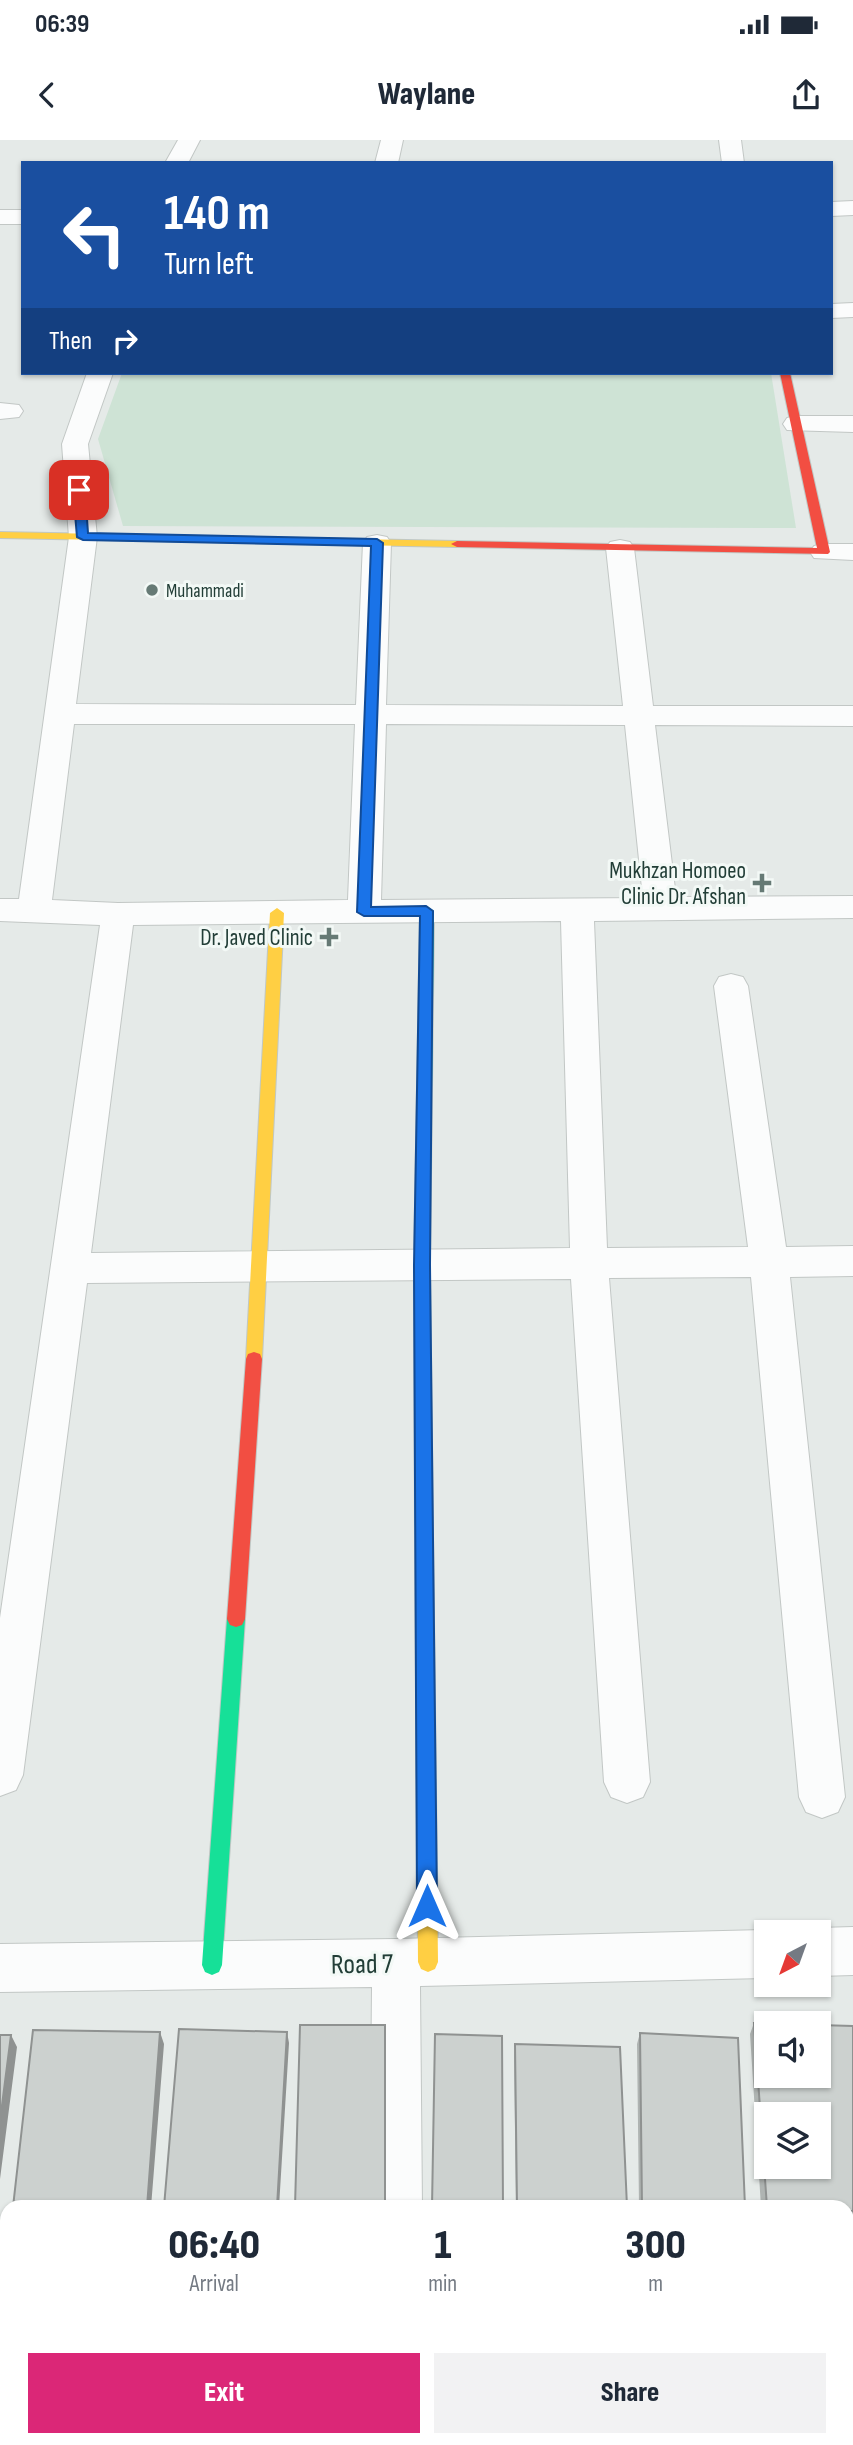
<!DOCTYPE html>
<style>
body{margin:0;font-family:"Sofia Sans Condensed",sans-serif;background:#f2f2f3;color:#1f2937;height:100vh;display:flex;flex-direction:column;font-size:26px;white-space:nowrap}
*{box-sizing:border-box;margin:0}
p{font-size:23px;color:#747a83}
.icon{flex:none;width:38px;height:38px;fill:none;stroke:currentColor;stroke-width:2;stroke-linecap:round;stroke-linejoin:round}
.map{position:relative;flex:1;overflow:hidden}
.side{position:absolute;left:0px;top:2060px;width:854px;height:247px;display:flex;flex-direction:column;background:#fff;border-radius:21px 21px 0 0;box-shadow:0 2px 5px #0004}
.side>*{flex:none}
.banner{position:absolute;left:21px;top:21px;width:812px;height:214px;border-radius:0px;box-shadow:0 2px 5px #0004;background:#1a4fa0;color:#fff;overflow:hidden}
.needle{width:46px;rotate:221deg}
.buttons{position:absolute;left:754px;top:1780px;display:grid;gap:14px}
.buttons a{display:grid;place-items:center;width:77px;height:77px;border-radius:0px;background:#fff;box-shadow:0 2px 5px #0004;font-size:35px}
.pin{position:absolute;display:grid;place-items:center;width:60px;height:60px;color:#fff;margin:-30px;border-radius:14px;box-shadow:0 4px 10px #0006}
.me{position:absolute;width:77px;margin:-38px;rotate:0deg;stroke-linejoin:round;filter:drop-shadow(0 0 5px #0008)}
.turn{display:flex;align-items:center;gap:24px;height:147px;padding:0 28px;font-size:32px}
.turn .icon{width:91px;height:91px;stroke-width:2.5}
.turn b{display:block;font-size:49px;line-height:60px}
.then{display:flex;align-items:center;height:66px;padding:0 28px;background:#0003;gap:14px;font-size:26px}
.eta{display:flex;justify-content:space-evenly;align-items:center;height:119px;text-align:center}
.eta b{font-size:42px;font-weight:800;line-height:49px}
.action{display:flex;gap:14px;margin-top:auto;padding:14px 28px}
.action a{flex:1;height:80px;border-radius:0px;background:#db2777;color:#fff;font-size:28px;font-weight:800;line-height:80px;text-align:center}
.action a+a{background:#f2f2f3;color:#1f2937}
.status{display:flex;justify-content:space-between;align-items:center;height:49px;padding:0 35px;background:#fff;direction:ltr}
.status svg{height:19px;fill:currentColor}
header{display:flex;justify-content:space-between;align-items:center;height:91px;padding:0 28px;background:#fff;font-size:32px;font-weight:800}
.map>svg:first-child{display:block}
.green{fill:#cee3d5}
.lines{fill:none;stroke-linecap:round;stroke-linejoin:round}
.street-casing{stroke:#c2c7c5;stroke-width:2}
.fast-casing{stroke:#c0c8c5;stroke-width:2}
.slow-casing{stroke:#c0c8c5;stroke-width:2}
.jam-casing{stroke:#c0c8c5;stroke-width:2}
.street{fill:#fbfcfc;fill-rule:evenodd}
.fast{fill:#16e098;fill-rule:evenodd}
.slow{fill:#ffcf43;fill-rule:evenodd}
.jam{fill:#f24e42;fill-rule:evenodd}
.wall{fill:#afb4b2}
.shaded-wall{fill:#8f9291}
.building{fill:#ccd1cf;stroke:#8f9291;stroke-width:2;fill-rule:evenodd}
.route{fill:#1a73e8;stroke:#114b97;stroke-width:2}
.poi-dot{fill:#667a75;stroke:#f3f9f6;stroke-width:2.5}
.labels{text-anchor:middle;stroke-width:6;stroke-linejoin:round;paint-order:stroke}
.far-poi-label{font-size:19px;fill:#223e37;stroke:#f3f9f6;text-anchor:start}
.poi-label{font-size:23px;fill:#223e37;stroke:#f3f9f6;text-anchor:end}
.near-street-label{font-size:28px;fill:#223e37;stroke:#f3f9f6}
</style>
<div class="status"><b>06:39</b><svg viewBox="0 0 49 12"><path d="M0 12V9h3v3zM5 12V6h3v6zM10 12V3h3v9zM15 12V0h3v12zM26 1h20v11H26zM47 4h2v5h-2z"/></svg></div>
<header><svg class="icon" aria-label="back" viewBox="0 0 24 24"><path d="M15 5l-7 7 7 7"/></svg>Waylane<svg class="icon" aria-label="share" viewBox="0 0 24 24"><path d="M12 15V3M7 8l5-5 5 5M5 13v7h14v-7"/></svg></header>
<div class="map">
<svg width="853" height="2305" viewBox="0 0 853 2305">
<rect width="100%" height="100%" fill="#e5eae8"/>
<path class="green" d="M 122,233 L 771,233 L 796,388 L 123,386 L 98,299 Z"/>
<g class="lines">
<defs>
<path id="street" d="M 178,0 L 200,0 L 188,23 L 165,23 Z
M 381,0 L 403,0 L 398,23 L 375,23 Z
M 719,0 L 741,0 L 744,23 L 722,23 Z
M 853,61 L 853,75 L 831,76 L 831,62 Z
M 0,70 L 23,70 L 23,84 L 0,84 Z
M 853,163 L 853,177 L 831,178 L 831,164 Z
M 87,233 L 113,233 L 88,304 L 97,397 L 76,564 L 356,565 L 363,403 L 367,397 L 377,395 L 387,397 L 391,403 L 386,565 L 623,566 L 606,408 L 610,402 L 620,400 L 630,402 L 634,408 L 653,566 L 853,566 L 853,586 L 655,585 L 676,757 L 853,756 L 853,778 L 594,781 L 607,1108 L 748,1107 L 714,846 L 719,837 L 731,834 L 743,837 L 748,846 L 786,1107 L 853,1106 L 853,1136 L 790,1137 L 845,1657 L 838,1672 L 822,1678 L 806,1672 L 799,1657 L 751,1137 L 609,1138 L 650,1642 L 643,1657 L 627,1663 L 611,1657 L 604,1642 L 571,1139 L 87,1143 L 23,1635 L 16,1650 L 0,1656 L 0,1478 L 100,785 L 0,781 L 0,759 L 19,759 L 69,397 L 62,304 ZM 74,584 L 355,584 L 348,760 L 118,763 L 52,760 ZM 386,584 L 625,585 L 643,758 L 381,760 ZM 561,781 L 570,1108 L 91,1113 L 133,785 Z
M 0,263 L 19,265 L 23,271 L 19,277 L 0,279 Z
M 796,276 L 853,276 L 853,292 L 787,290 L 783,284 L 787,278 Z
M 824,404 L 853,404 L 853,420 L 814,418 L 810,412 L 814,406 Z
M 853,1787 L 853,1835 L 819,1836 L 819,1792 L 810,1792 L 819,1788 Z
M 766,1790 L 770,1792 L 766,1792 L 766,1838 L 420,1846 L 422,2067 L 370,2067 L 372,1847 L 0,1852 L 0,1804 L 396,1799 Z
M 368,2300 L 422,2300 L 422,2305 L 368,2305 Z"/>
<path id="fast" d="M 427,766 L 434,771 L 430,1125 L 433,1395 L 430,1400 L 424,1402 L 418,1400 L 415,1395 L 414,1125 L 420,771 Z
M 236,1471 L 242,1473 L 245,1479 L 222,1825 L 219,1832 L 212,1835 L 205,1832 L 202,1825 L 227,1479 L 230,1473 Z"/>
<path id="slow" d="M 0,392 L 457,401 L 463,404 L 457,407 L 0,398 Z
M 277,768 L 284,773 L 262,1219 L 260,1224 L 248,1224 L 246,1219 L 270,773 Z
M 424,1388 L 430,1390 L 433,1395 L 438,1822 L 435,1829 L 428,1832 L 421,1829 L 418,1822 L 415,1395 L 418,1390 Z"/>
<path id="jam" d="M 780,233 L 790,233 L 830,412 L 828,414 L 457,407 L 451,404 L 457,401 L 817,408 Z
M 254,1212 L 260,1214 L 262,1219 L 245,1479 L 242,1485 L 236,1487 L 230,1485 L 227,1479 L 246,1219 L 248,1214 Z"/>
</defs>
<use href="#street" class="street-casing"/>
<use href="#fast" class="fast-casing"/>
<use href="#slow" class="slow-casing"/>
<use href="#jam" class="jam-casing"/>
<use href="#street" class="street"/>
<use href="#fast" class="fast"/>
<use href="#slow" class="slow"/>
<use href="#jam" class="jam"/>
</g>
<path class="wall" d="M 754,1883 L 853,1886 L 853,2080 L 847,2080 L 847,2067 L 761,2067 L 750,1894 Z
M 640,1893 L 745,2067 L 639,2067 L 637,1904 Z
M 515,1904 L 627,2067 L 516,2067 L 514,1916 Z
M 671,2300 L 811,2300 L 811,2305 L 671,2305 Z
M 822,2300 L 847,2300 L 853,2305 L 822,2305 Z"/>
<path class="shaded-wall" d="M 160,1892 L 164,1904 L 151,2067 L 147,2067 Z
M 287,1892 L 289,1903 L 279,2067 L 277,2067 Z
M 11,1895 L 17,1907 L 0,2039 L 0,1981 Z
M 34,2300 L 40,2300 L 40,2305 L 33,2305 Z
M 194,2300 L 198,2300 L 198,2305 L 194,2305 Z"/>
<path class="building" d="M 754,1883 L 767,1883 L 766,1936 L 819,1936 L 819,1885 L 853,1886 L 853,2071 L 847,2071 L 847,2067 L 767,2067 ZM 766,1974 L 819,1974 L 819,2026 L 766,2026 Z
M 300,1885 L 385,1885 L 385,2067 L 295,2067 Z
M 179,1889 L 287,1892 L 277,2067 L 164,2067 Z
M 33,1890 L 160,1892 L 147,2067 L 13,2067 Z
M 640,1893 L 738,1898 L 745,2067 L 642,2067 Z
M 435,1894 L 502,1896 L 503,2067 L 432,2067 Z
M 0,1895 L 11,1895 L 0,1981 Z
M 515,1904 L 620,1907 L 627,2067 L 517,2067 Z
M 847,2103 L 853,2103 L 853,2305 L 829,2305 L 828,2300 L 847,2300 Z
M 0,2111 L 7,2111 L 7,2300 L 34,2300 L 33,2305 L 0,2305 Z
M 59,2300 L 194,2300 L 194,2305 L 58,2305 Z
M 216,2300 L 374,2300 L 374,2305 L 216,2305 Z
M 431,2300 L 502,2300 L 502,2305 L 431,2305 Z
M 525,2300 L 658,2300 L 658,2305 L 525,2305 Z
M 675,2300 L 811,2300 L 811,2305 L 676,2305 Z"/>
<path class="route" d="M 79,347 L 85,350 L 88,393 L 377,399 L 383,403 L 371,767 L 426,766 L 433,771 L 430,1125 L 437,1766 L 434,1773 L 427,1775 L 420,1773 L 417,1766 L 414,1125 L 420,776 L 364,776 L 357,772 L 371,406 L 83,400 L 77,397 L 73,350 Z"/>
<g class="poi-dot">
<circle cx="152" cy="450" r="7"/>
<path d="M758.5 732.5h7v7h7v7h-7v7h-7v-7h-7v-7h7z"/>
<path d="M325.5 786.5h7v7h7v7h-7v7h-7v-7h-7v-7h7z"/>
</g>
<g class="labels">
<g class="far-poi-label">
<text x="166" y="457">Muhammadi</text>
</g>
<g class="poi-label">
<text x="746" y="738">Mukhzan Homoeo<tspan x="746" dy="26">Clinic Dr. Afshan</tspan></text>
<text x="313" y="805">Dr. Javed Clinic</text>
</g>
<g class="near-street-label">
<text transform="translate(362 1823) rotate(-1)" y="10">Road 7</text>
</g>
</g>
</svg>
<div class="buttons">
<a><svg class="needle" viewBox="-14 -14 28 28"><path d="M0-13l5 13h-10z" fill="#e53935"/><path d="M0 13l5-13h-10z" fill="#747a83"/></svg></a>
<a><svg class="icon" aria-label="sound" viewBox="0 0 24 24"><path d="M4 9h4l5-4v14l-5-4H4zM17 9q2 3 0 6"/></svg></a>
<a><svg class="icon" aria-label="layers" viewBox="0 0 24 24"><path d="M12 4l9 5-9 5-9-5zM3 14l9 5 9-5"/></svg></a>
</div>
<div class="pin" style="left:79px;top:350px;background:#d93025"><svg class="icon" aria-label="arrive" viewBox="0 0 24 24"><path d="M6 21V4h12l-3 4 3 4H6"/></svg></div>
<svg class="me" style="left:427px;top:1766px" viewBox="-20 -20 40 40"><path d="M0-17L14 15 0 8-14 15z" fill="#1a73e8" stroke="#fff" stroke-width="4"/></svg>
<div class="banner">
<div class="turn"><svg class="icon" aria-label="left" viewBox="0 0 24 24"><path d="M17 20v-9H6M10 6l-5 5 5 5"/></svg><div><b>140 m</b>Turn left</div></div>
<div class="then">Then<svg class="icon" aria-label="right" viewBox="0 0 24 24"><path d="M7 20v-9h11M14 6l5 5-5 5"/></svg></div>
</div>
<section class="side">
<div class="eta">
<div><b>06:40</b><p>Arrival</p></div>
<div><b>1</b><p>min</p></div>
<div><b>300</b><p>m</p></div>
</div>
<div class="action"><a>Exit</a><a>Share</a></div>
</section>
</div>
